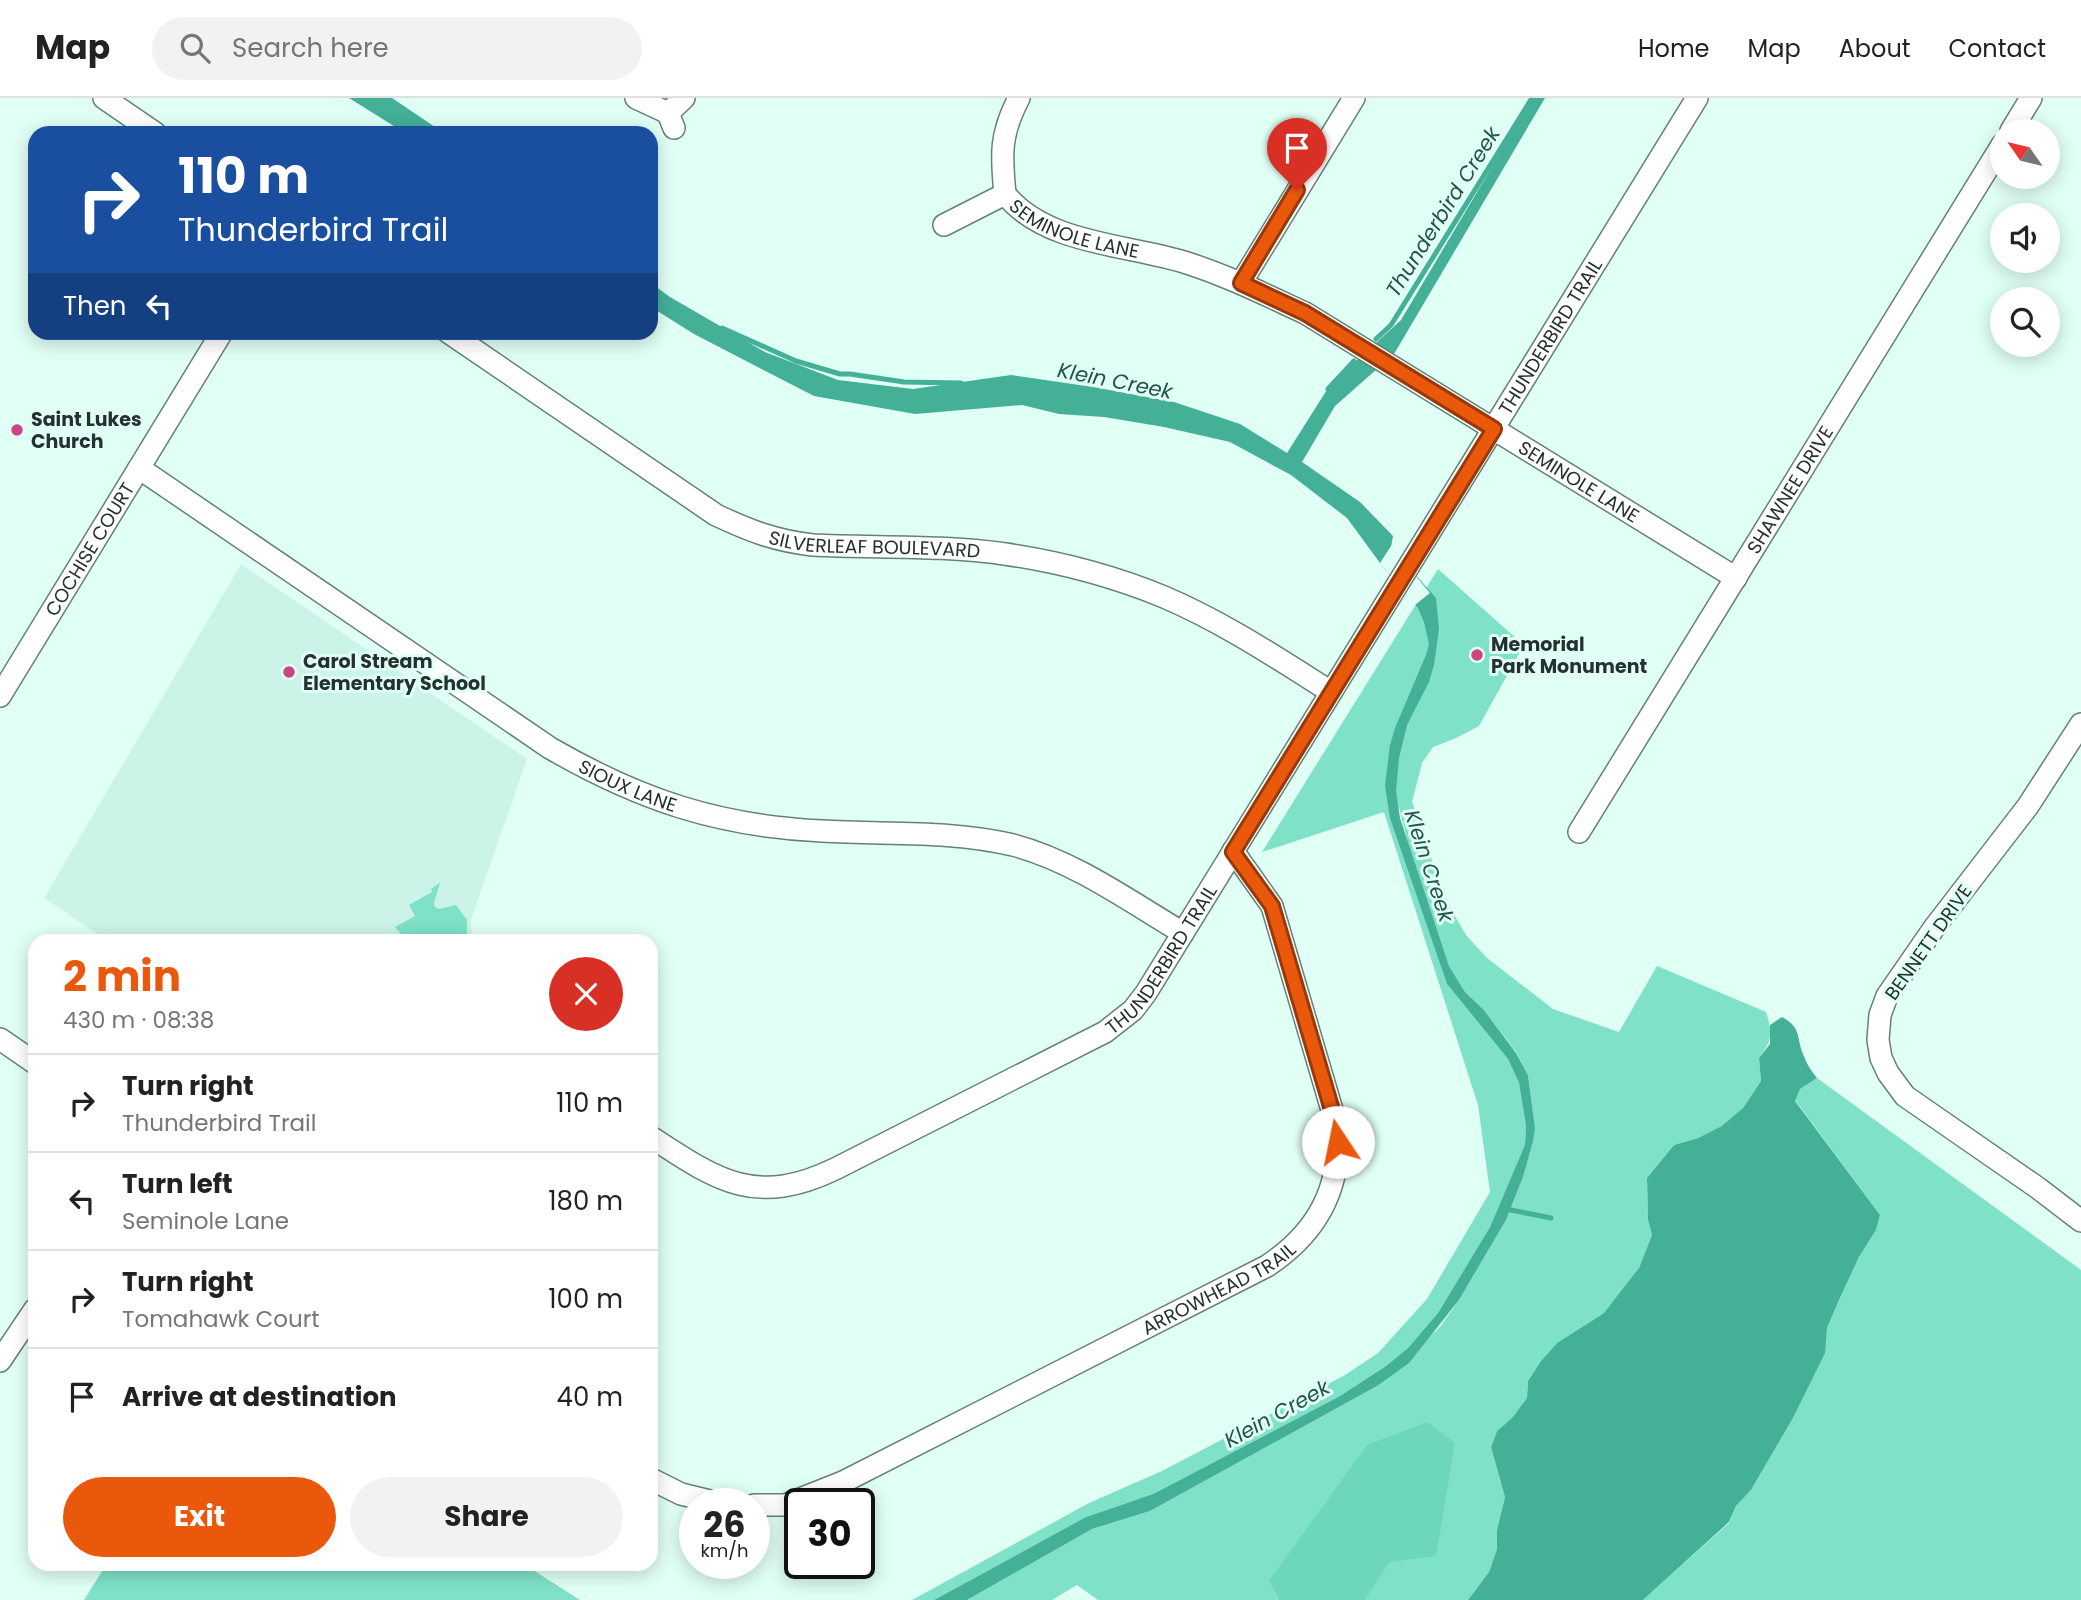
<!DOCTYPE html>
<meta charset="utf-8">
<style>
body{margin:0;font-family:Poppins,sans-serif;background:#f2f2f2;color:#222;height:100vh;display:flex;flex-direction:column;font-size:26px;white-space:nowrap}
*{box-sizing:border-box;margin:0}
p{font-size:23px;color:#767676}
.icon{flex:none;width:38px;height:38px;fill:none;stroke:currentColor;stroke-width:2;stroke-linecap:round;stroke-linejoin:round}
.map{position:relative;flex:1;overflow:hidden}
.sheet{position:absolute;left:28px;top:836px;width:630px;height:637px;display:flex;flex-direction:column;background:#fff;border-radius:21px;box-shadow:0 4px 18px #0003}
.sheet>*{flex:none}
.hud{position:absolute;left:28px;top:28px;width:630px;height:214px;border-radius:21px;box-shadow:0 4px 18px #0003;background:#1a4fa0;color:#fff;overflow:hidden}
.needle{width:46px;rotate:304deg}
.tools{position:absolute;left:1990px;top:21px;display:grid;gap:14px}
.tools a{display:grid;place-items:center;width:70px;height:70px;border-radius:50%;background:#fff;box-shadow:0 4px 18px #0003;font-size:35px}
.speed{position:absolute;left:679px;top:1390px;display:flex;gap:14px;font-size:35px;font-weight:700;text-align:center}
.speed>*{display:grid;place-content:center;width:91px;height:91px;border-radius:50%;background:#fff;box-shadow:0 4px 18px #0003;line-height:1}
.speed small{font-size:18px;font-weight:400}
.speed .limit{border:4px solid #111;border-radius:10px;background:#fff;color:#111}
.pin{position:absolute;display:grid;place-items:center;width:60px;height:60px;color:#fff;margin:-72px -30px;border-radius:50% 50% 50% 0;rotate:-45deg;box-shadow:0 0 7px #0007}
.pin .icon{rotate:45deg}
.me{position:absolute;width:77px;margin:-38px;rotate:349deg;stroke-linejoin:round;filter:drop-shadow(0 0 5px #0008)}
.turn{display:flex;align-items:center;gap:24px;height:147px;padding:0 35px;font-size:32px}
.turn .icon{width:91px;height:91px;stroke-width:2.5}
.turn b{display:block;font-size:49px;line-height:60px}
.then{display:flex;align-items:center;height:66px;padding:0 35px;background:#0003;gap:14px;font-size:26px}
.round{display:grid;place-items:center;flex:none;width:74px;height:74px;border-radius:37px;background:#f2f2f2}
.overview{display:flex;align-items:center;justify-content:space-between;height:119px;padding:0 35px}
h1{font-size:42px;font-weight:700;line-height:52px;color:#ea580c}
.primary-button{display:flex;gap:14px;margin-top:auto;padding:14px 35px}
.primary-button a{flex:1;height:80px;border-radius:42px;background:#ea580c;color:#fff;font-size:28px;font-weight:700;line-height:80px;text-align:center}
.primary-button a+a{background:#f2f2f2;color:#222}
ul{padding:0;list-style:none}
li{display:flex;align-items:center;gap:21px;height:98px;padding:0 35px;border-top:2px solid #e0e0e0}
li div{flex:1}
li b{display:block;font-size:26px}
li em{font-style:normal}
header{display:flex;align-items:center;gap:42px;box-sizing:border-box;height:98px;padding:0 35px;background:#fff;border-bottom:2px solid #e0e0e0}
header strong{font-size:33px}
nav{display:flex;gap:38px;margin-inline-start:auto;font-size:24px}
.search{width:490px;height:63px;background:#f2f2f2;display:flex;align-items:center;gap:18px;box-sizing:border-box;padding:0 24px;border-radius:38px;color:#767676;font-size:26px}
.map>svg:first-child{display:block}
.built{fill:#ccf3e7}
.green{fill:#7fe1c8}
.forest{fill:#6dd6bc}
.water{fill:#43b097}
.pier{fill:#e0fff5}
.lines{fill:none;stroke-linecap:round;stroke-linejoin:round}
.stream{stroke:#43b097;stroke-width:5}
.minor-casing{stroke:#658078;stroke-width:24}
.minor{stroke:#fff;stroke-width:21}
.route-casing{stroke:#983908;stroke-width:18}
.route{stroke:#ea580c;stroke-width:12}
.poi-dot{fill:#cb4483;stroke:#e0fff5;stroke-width:2.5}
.labels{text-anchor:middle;stroke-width:6;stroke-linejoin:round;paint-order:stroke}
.street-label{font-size:19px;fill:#25312e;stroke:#e0fff5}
.poi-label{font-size:19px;font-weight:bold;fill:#25312e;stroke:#e0fff5;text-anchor:start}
.water-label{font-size:21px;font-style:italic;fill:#265449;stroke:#e0fff5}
</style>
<header>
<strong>Map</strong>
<div class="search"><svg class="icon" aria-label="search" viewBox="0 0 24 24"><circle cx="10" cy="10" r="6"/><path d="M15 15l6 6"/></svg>Search here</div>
<nav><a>Home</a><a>Map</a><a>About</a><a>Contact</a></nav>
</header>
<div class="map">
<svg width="2081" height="1502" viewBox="0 0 2081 1502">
<rect width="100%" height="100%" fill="#e0fff5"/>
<path class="built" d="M 241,466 L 527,661 L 471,822 L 472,843 L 108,843 L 44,800 Z"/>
<path class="green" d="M 1438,471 L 1517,541 L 1520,554 L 1479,628 L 1456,640 L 1433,649 L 1422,665 L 1412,704 L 1445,801 L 1466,837 L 1487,860 L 1553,911 L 1619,934 L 1657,868 L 1766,914 C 1773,935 1772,943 1759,960 L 1761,983 L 1743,1010 L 1723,1028 L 1698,1040 L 1674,1047 L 1647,1080 L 1648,1122 L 1652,1137 L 1639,1170 L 1628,1186 L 1604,1215 L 1557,1245 L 1541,1263 L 1528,1283 L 1527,1300 L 1512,1320 L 1497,1333 L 1491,1349 L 1505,1399 L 1497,1432 L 1497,1451 L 1489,1474 L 1468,1502 L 1365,1502 L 1455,1345 L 1269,1483 L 1279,1502 L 1098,1502 L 1077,1487 L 1052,1502 L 967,1502 L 1092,1431 L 1150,1413 L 1377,1288 L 1440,1229 L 1459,1202 L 1506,1122 L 1523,1079 L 1535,1030 L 1528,977 L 1516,954 L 1484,912 L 1465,894 L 1449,868 L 1410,753 L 1399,709 L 1389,712 L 1447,886 L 1508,961 L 1519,985 L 1526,1028 L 1525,1048 L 1490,1129 L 1438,1215 L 1408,1250 L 1386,1268 L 1340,1298 L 1178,1383 L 1153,1396 L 1086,1419 L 934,1502 L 912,1502 L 1089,1405 L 1162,1373 L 1345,1277 L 1378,1255 L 1427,1201 L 1490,1094 L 1478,1007 L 1384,714 L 1262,754 Z
M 440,785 L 434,805 L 435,809 L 439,811 L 456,807 L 467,822 L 467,843 L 407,843 L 395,829 L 415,818 L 409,807 L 432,794 L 431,791 Z
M 1817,980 L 2081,1172 L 2081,1502 L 1643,1502 L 1729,1425 L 1736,1408 L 1751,1392 L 1793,1320 L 1824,1255 L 1827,1230 L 1839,1202 L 1859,1159 L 1876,1132 L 1880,1117 L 1795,1002 L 1800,991 Z
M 106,1467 L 525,1467 L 580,1502 L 84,1502 Z"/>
<path class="forest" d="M 1427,1324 L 1455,1345 L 1436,1458 L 1389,1464 L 1365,1502 L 1279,1502 L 1269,1483 L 1367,1347 Z"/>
<path class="water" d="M 349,0 L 392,0 L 444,35 L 405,35 Z
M 1533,0 L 1545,0 L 1394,256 L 1335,308 L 1302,364 L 1360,404 L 1393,438 L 1391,449 L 1436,500 L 1439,531 L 1434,567 L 1429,584 L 1407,627 L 1399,660 L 1396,693 L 1400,720 L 1449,868 L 1465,894 L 1484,912 L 1516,955 L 1528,977 L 1535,1030 L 1533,1043 L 1523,1079 L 1506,1122 L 1459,1202 L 1409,1265 L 1377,1288 L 1150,1413 L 1092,1431 L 967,1502 L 934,1502 L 1086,1419 L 1153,1396 L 1178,1383 L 1340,1298 L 1386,1268 L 1408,1250 L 1438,1215 L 1490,1129 L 1525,1047 L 1526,1028 L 1519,985 L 1508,961 L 1447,886 L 1390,720 L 1385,688 L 1390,647 L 1395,630 L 1426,557 L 1429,546 L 1424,524 L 1418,510 L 1380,465 L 1347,420 L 1291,377 L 1230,344 L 1164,329 L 1104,319 L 1059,316 L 1022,307 L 915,316 L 814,298 L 694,236 L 651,209 L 651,185 L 670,199 L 765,254 L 838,282 L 913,291 L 1011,277 L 1093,289 L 1174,304 L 1240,326 L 1287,355 L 1330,287 L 1401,222 Z
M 1782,919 C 1802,930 1796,939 1803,956 C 1806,965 1811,973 1817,980 L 1800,991 L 1795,1003 L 1880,1117 L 1876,1132 L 1859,1159 L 1839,1202 L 1827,1230 L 1825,1255 L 1793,1320 L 1751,1392 L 1736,1408 L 1729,1424 L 1643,1502 L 1468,1502 L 1489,1474 L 1497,1451 L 1497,1432 L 1505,1399 L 1491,1349 L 1497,1333 L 1512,1320 L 1527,1300 L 1528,1283 L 1541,1263 L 1557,1245 L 1604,1215 L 1639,1170 L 1652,1137 L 1648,1122 L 1647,1080 L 1674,1047 L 1698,1040 L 1722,1028 L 1743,1010 L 1761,983 L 1759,960 L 1770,946 L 1770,927 Z"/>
<path class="pier" d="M 1391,448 L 1430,495 L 1415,507 L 1380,465 Z"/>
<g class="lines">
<path class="stream" d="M 722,230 L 796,263 L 840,276 L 850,276 L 904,284 L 961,285
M 1376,241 L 1391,227 L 1532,0
M 1328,291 L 1354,263
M 1506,1111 L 1551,1120"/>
<defs>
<g id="minor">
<path d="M 104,0 L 155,35"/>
<path d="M 636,0 L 668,15 L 674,30"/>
<path d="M 668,15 L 684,0"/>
<path d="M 2011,33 L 2031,0"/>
<path id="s1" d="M 1005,96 C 1046,147 1128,146 1187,165 C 1228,178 1266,197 1305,215 L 1736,480"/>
<path d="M 1005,96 C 1001,56 1000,36 1019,0"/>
<path d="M 944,127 L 1005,96"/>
<path d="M 1241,185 L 1354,0"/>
<path id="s2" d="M 448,234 L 716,417 C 750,433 776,443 813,447 C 876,450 942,447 1005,456 C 1059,464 1113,478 1164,499 C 1223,524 1277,560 1331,594"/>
<path id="s3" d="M 139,370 L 550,650 C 640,702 718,728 822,733 C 886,737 950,732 1013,747 C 1074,763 1129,803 1183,835"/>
<path id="s4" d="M 0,598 L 222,234"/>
<path d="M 2081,626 L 2028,708 L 1934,830 L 1887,898 L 1880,917 L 1878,942 L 1881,960 L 1888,975 L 1905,998 L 2038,1090 L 2081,1123"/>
<path id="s5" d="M 1579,734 L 2002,47"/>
<path d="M 0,941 L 35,965"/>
<path id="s6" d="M 651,1039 C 718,1083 756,1109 835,1071 L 1105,934 L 1133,912 L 1146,895 L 1697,0"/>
<path d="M 0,1263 L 35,1211"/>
<path d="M 651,1381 L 681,1396 L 718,1405"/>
<path id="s7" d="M 754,1407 L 785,1407 L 843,1384 L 1267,1168 C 1317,1135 1342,1090 1337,1029 L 1272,808 L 1233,753"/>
</g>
</defs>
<use href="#minor" class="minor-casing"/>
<use href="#minor" class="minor"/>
</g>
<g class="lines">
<defs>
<path id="route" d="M 1297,92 L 1241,185 L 1305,215 L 1494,331 L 1233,754 L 1272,808 L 1337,1029 L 1338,1044"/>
</defs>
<use href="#route" class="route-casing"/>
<use href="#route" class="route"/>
</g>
<g class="poi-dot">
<circle cx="17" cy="332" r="7"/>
<circle cx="1477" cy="557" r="7"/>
<circle cx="289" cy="574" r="7"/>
</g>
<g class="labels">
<g class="street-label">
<text dy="7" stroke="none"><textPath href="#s1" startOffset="80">SEMINOLE LANE</textPath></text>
<text dy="7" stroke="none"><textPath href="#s6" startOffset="1330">THUNDERBIRD TRAIL</textPath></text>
<text dy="7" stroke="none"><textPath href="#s1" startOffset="648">SEMINOLE LANE</textPath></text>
<text dy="7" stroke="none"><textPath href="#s5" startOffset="402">SHAWNEE DRIVE</textPath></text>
<text dy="7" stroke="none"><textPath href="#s2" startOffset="488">SILVERLEAF BOULEVARD</textPath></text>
<text dy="7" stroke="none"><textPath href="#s4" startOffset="172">COCHISE COURT</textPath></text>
<text dy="7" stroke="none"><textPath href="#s3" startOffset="584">SIOUX LANE</textPath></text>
<text transform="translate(1928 844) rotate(-55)" y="7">BENNETT DRIVE</text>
<text dy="7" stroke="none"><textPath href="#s6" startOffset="595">THUNDERBIRD TRAIL</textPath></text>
<text dy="7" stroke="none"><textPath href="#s7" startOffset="516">ARROWHEAD TRAIL</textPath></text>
</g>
<g class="poi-label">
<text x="31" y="328">Saint Lukes<tspan x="31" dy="22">Church</tspan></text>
<text x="1491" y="553">Memorial<tspan x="1491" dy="22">Park Monument</tspan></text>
<text x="303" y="570">Carol Stream<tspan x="303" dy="22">Elementary School</tspan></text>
</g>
<g class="water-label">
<text transform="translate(1443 114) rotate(-58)" y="7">Thunderbird Creek</text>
<text transform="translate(1115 283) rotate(11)" y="7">Klein Creek</text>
<text transform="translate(1429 768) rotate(72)" y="7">Klein Creek</text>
<text transform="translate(1277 1316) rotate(-29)" y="7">Klein Creek</text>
</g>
</g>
</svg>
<div class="tools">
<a><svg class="needle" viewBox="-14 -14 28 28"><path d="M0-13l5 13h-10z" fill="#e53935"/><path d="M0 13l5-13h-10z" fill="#767676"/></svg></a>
<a><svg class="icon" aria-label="sound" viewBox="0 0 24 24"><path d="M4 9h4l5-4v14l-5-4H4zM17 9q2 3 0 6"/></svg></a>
<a><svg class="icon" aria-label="search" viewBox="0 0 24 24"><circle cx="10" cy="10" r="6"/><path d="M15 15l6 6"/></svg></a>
</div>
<div class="speed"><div>26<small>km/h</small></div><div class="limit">30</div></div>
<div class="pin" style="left:1297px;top:92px;background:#d93025"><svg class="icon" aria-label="arrive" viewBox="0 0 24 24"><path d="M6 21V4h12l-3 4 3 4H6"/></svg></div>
<svg class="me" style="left:1338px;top:1044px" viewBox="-20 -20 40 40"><circle r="19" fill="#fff"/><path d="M0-13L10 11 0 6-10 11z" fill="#ea580c"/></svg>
<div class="hud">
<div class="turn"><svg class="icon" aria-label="right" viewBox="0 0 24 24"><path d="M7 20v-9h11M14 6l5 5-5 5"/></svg><div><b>110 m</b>Thunderbird Trail</div></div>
<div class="then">Then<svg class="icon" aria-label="left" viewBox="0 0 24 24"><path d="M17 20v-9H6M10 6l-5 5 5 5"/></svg></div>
</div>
<section class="sheet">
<div class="overview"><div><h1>2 min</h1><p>430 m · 08:38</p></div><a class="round" style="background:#d93025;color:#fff"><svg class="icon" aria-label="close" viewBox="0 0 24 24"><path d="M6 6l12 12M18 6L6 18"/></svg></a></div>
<ul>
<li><svg class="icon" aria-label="right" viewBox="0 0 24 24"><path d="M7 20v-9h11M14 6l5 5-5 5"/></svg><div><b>Turn right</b><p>Thunderbird Trail</p></div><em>110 m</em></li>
<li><svg class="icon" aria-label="left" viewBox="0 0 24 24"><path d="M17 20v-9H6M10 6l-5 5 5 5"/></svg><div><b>Turn left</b><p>Seminole Lane</p></div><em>180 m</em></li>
<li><svg class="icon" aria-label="right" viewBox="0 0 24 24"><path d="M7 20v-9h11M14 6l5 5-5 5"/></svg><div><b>Turn right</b><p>Tomahawk Court</p></div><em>100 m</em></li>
<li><svg class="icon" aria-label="arrive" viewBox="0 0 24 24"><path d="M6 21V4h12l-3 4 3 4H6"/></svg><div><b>Arrive at destination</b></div><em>40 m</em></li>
</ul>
<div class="primary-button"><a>Exit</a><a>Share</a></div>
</section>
</div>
